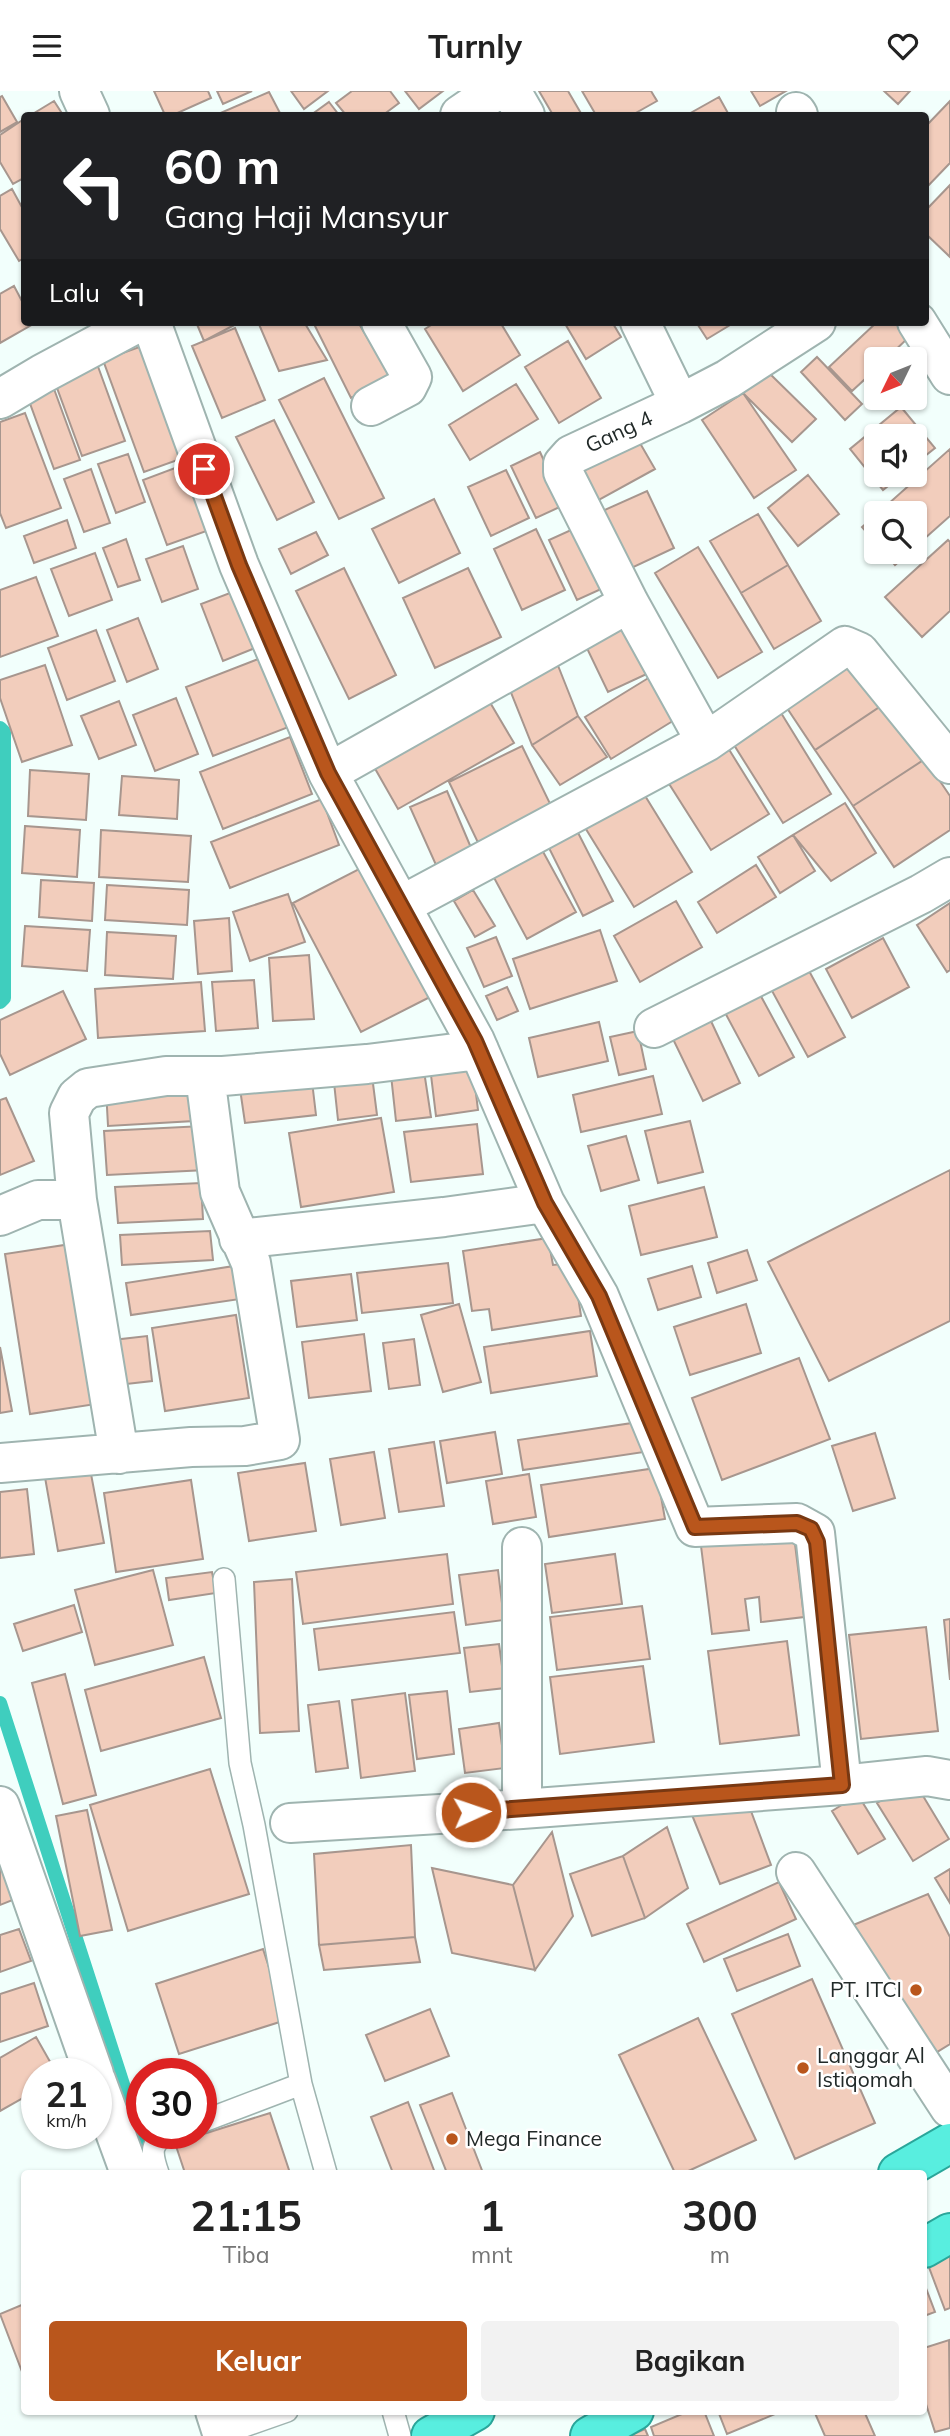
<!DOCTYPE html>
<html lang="id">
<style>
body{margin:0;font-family:Mulish,sans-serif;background:#f2f2f2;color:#222;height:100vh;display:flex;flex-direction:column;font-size:26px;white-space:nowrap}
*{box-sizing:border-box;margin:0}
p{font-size:23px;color:#767676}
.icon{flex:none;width:38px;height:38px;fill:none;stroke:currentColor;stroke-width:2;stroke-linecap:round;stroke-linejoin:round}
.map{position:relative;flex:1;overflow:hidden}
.drawer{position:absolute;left:21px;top:2079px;width:906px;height:245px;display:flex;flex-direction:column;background:#fff;border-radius:7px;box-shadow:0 2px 5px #0004}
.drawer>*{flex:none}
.banner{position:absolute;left:21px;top:21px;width:908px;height:214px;border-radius:7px;box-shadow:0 2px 5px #0004;background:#202124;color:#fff;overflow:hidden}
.needle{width:46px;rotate:227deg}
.controls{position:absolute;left:864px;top:256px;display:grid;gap:14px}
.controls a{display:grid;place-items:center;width:63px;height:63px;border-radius:7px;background:#fff;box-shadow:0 2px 5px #0004;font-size:35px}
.speed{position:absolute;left:21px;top:1967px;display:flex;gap:14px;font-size:35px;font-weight:700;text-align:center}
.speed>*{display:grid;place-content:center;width:91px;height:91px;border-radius:50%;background:#fff;box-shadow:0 2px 5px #0004;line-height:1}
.speed small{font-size:18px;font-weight:400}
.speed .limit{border:10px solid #d22;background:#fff;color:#111}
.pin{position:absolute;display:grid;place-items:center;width:60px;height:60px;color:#fff;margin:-30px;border:4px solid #fff;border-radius:50%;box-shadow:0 2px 7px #0007}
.me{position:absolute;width:77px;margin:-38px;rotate:87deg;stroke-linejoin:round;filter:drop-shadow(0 0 5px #0008)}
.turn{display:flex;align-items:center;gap:24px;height:147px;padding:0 28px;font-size:32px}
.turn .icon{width:91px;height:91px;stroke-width:2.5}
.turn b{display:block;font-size:49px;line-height:60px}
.then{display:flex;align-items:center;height:66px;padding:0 28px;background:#0003;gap:14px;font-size:26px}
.eta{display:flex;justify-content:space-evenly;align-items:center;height:119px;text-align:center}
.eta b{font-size:42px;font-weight:700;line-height:49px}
.action{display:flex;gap:14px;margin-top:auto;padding:14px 28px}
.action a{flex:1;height:80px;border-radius:7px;background:#b9561c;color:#fff;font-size:28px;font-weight:700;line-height:80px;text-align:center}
.action a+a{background:#f2f2f2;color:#222}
header{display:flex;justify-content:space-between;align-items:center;height:91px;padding:0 28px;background:#fff;font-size:32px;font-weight:700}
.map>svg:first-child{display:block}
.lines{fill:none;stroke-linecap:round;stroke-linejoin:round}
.stream{stroke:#3fcebe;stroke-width:14}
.building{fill:#f2cdbc;stroke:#a7968e;stroke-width:2}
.service-casing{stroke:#9fb4b0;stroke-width:24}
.minor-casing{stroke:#9fb4b0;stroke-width:42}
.trunk-casing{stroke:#2aa69a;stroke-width:42}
.service{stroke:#fff;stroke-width:21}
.minor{stroke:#fff;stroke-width:38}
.trunk{stroke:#58eedf;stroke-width:38}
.route-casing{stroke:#783812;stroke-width:18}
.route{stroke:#b9561c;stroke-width:12}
.poi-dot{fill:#b9561c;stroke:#fff;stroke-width:2.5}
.labels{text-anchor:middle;stroke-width:5;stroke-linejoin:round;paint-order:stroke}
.street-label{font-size:21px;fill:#212928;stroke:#fff}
.poi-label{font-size:21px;fill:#212928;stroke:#fff;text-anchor:start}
</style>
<header><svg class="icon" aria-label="menu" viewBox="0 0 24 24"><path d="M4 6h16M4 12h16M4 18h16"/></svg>Turnly<svg class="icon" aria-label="heart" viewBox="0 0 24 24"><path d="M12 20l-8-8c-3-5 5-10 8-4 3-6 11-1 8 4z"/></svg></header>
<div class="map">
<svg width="950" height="2345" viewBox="0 0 950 2345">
<rect width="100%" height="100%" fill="#f2fffc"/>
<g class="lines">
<path class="stream" d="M 0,637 L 4,641 L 4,907 L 0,911
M 0,1612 L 149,2074"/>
</g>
<path class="building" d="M 154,0 L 208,0 L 211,7 L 173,24 L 165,24 Z
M 217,0 L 252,0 L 223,13 Z
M 291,0 L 328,0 L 304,18 Z
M 352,0 L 390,0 L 399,12 L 383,24 L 346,24 L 336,12 Z
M 405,0 L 443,0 L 419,18 Z
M 539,0 L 568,0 L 582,24 L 553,24 Z
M 582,0 L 651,0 L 657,10 L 632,24 L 596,24 Z
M 751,0 L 786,0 L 760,15 Z
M 884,0 L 910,0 L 898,13 Z
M 269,1 L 281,24 L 219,24 L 218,23 Z
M 2,5 L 17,31 L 0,41 L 0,6 Z
M 719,6 L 729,24 L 687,24 Z
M 54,10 L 63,24 L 31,24 Z
M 950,10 L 950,72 L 926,97 L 926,35 Z
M 329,11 L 339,24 L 311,24 Z
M 24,28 L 24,87 L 13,93 L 0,71 L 0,44 Z
M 950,94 L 950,166 L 926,143 L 926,119 Z
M 12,98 L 24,120 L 24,167 L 19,170 L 0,138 L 0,105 Z
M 14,195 L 24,214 L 24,231 L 35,232 L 0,252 L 0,203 Z
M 196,231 L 240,231 L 204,250 Z
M 258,231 L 304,231 L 327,269 L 279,280 Z
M 313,231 L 358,231 L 392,288 L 351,307 Z
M 436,231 L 500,231 L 520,264 L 463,300 L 425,238 Z
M 564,231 L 612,231 L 621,246 L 586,268 Z
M 696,231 L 735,231 L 707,248 Z
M 877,231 L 895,231 L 909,246 L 886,268 L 877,268 L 877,277 L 852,300 L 829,276 Z
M 235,237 L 265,309 L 222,327 L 192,255 Z
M 568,250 L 601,307 L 559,332 L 525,276 Z
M 145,254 L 186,366 L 144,381 L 103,269 Z
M 817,266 L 862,313 L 845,329 L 801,281 Z
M 96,270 L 125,350 L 82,365 L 53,286 Z
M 766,279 L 816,328 L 792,351 L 743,302 Z
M 324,287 L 384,407 L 339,428 L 279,309 Z
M 516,293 L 538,328 L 470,369 L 449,334 Z
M 54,298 L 80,369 L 54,378 L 28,307 Z
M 743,302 L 796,379 L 754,407 L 702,329 Z
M 901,316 L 935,357 L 915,373 L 915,345 L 877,345 L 877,383 L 903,383 L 883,399 L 850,358 Z
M 25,322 L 61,417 L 6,437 L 0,422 L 0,331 Z
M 274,329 L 314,411 L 277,429 L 236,346 Z
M 637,347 L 655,378 L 597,410 L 579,379 Z
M 950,358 L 950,425 L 915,456 L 915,422 L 878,422 Z
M 540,361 L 564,414 L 536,427 L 511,375 Z
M 128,363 L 145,411 L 116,422 L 98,373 Z
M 191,371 L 215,437 L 167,454 L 143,389 Z
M 91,378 L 110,432 L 84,441 L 64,388 Z
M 506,379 L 529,427 L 491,445 L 468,396 Z
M 808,384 L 839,423 L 798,455 L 768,417 Z
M 647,400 L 674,457 L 625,480 L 598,422 Z
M 434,408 L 460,462 L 399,492 L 372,438 Z
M 758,423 L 788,474 L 741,502 L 710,450 Z
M 877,423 L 877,453 L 862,436 Z
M 67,429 L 76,457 L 34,472 L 24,445 Z
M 582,434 L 610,494 L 577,509 L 549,449 Z
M 536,438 L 565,499 L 522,519 L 494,458 Z
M 316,441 L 328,464 L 291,483 L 279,458 Z
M 126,448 L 140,489 L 118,496 L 103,457 Z
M 948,449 L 950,451 L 950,520 L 922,546 L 885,506 Z
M 183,455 L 198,498 L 162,511 L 146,468 Z
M 698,456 L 762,561 L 718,587 L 655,482 Z
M 883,460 L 911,460 L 895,474 Z
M 95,462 L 112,509 L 69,525 L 51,478 Z
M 788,474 L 821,530 L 774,558 L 741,502 Z
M 344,477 L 396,584 L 349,608 L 296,500 Z
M 468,477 L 501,546 L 435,577 L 403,507 Z
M 36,486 L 58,545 L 0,566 L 0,499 Z
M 243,497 L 265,553 L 223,570 L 201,513 Z
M 138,527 L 158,578 L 127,591 L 107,539 Z
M 626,528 L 651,581 L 608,601 L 583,549 Z
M 96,539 L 115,590 L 67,609 L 48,557 Z
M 271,563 L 299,632 L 213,665 L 186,596 Z
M 855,563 L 887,611 L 815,659 L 783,611 Z
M 555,567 L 578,625 L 532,654 L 508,594 Z
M 45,574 L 72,654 L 22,671 L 0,607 L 0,589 Z
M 650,586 L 676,628 L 611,668 L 585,626 Z
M 176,607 L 198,663 L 155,680 L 133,624 Z
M 488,608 L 514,652 L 398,718 L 373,674 Z
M 119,610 L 136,654 L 99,668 L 81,625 Z
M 887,611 L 925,668 L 853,715 L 815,659 Z
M 778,617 L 831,703 L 783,732 L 729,646 Z
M 578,625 L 607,666 L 560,694 L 532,654 Z
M 290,646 L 312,703 L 223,738 L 200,681 Z
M 725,652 L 769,723 L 711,759 L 666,688 Z
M 522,655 L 556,725 L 482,760 L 449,691 Z
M 925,668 L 950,705 L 950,739 L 894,776 L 853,715 Z
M 30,679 L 89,683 L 86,729 L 28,725 Z
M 122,685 L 179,689 L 177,728 L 119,724 Z
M 639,695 L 692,781 L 634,816 L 581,730 Z
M 447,700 L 472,759 L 436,774 L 410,716 Z
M 322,708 L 339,754 L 230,797 L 211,751 Z
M 845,712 L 876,762 L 831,790 L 793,744 Z
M 572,730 L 613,810 L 583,825 L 543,745 Z
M 25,735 L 80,739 L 77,786 L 22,782 Z
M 101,739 L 191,745 L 188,791 L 99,786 Z
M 793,744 L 815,780 L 780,802 L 758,766 Z
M 541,757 L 576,821 L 527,848 L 492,783 Z
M 756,774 L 776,806 L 717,842 L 698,811 Z
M 363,776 L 430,906 L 361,941 L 293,812 Z
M 41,789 L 94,792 L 92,830 L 39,826 Z
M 107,794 L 189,799 L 187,834 L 105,829 Z
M 473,799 L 495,835 L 475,846 L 454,810 Z
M 288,803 L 305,851 L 250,870 L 233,821 Z
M 676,810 L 702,856 L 640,891 L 614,845 Z
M 950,812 L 950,879 L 947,881 L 917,834 Z
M 229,827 L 232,880 L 198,883 L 194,830 Z
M 25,835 L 90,839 L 87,880 L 22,875 Z
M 600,839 L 617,890 L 530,918 L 513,868 Z
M 107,841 L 176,845 L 173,888 L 105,884 Z
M 496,846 L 512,885 L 484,896 L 467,857 Z
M 883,847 L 909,896 L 852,927 L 826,878 Z
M 309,864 L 314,928 L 273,930 L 269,867 Z
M 808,878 L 845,946 L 808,966 L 771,898 Z
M 254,889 L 258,937 L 216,940 L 212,891 Z
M 201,891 L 205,940 L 98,947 L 95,898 Z
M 507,896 L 518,920 L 497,929 L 486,905 Z
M 757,898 L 794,966 L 759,985 L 722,916 Z
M 63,900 L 86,948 L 10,984 L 0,963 L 0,929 Z
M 710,928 L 740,992 L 703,1010 L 672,946 Z
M 599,931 L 608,970 L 538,986 L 529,947 Z
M 638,940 L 646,978 L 619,984 L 610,946 Z
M 371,977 L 377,1024 L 338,1029 L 333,982 Z
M 473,979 L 478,1019 L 436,1025 L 431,984 Z
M 424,980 L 431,1026 L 396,1030 L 391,984 Z
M 311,982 L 316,1024 L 245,1032 L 239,991 Z
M 653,985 L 662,1023 L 581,1041 L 573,1004 Z
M 191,994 L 194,1030 L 108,1035 L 106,998 Z
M 6,1007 L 34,1070 L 0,1084 L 0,1009 Z
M 381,1027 L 394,1101 L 301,1116 L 289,1042 Z
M 690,1030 L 703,1081 L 658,1092 L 645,1040 Z
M 477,1033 L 483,1083 L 411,1091 L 404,1041 Z
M 203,1035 L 206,1079 L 107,1084 L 104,1040 Z
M 626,1045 L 639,1089 L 601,1100 L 588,1055 Z
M 950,1079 L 950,1230 L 829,1290 L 768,1171 Z
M 201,1092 L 203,1128 L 118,1132 L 115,1096 Z
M 704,1096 L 717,1146 L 641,1164 L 629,1115 Z
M 210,1140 L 213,1169 L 122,1174 L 120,1144 Z
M 548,1147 L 553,1174 L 573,1172 L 581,1225 L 492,1239 L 489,1218 L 472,1220 L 463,1160 Z
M 71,1153 L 96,1313 L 30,1323 L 5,1163 Z
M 747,1159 L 757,1189 L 717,1202 L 708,1172 Z
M 448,1172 L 453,1212 L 362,1222 L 357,1182 Z
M 234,1175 L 240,1208 L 131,1224 L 126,1192 Z
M 692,1175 L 701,1206 L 658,1219 L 648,1188 Z
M 351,1183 L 357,1229 L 297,1236 L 291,1190 Z
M 459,1213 L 481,1291 L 443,1301 L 421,1224 Z
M 746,1213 L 761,1262 L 690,1284 L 674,1236 Z
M 236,1224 L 249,1307 L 165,1320 L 152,1237 Z
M 590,1240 L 597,1285 L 491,1302 L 484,1256 Z
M 364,1243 L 371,1300 L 309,1307 L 302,1251 Z
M 147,1245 L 152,1290 L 118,1294 L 113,1249 Z
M 414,1248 L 420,1294 L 389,1298 L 383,1252 Z
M 0,1256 L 12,1320 L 0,1322 Z
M 799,1267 L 830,1348 L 722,1389 L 692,1307 Z
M 639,1331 L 644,1361 L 523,1379 L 518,1349 Z
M 495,1341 L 502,1383 L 447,1392 L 440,1350 Z
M 875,1342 L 895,1407 L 853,1420 L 832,1355 Z
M 434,1351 L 444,1415 L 399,1421 L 389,1358 Z
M 374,1361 L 385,1427 L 341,1434 L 330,1368 Z
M 88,1367 L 104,1452 L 58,1460 L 43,1375 Z
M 305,1372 L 316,1440 L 249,1450 L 238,1382 Z
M 656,1377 L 665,1428 L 549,1446 L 541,1394 Z
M 529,1383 L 536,1426 L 493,1433 L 486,1390 Z
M 191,1389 L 203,1468 L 116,1481 L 104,1402 Z
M 27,1398 L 34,1463 L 0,1467 L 0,1401 Z
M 794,1445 L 804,1526 L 761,1531 L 759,1506 L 745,1508 L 749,1539 L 712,1543 L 701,1455 Z
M 447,1463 L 453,1513 L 303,1533 L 296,1481 Z
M 615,1463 L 622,1513 L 552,1522 L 545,1473 Z
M 153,1479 L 173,1554 L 95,1574 L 75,1499 Z
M 498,1479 L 504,1529 L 466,1534 L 459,1484 Z
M 212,1481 L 216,1502 L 169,1509 L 166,1487 Z
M 292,1488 L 299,1640 L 260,1642 L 254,1491 Z
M 74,1514 L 82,1541 L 23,1560 L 14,1533 Z
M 642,1515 L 650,1568 L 557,1579 L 550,1526 Z
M 454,1521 L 460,1562 L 319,1579 L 314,1538 Z
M 950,1528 L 950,1589 L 944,1529 Z
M 926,1536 L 938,1640 L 861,1648 L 849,1544 Z
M 787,1550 L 799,1644 L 720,1653 L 708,1560 Z
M 499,1553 L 505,1597 L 470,1601 L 464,1557 Z
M 204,1566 L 221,1627 L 101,1660 L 85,1599 Z
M 643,1575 L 654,1651 L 560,1663 L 550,1586 Z
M 65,1583 L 96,1704 L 63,1713 L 32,1592 Z
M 447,1600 L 454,1663 L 417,1668 L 409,1604 Z
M 405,1602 L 415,1680 L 361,1687 L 352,1609 Z
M 339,1610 L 348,1677 L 316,1681 L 308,1614 Z
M 499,1632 L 505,1677 L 465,1682 L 459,1638 Z
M 210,1678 L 249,1803 L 128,1840 L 90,1714 Z
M 914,1690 L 949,1748 L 913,1770 L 877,1712 Z
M 745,1704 L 771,1774 L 720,1793 L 692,1724 Z
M 858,1704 L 885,1748 L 858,1763 L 832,1720 Z
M 87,1719 L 112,1839 L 80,1845 L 56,1725 Z
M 667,1736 L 688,1797 L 645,1827 L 623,1765 Z
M 552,1741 L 573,1825 L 535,1879 L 513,1794 Z
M 411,1754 L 415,1846 L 319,1854 L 314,1763 Z
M 623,1765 L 645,1827 L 592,1845 L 570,1783 Z
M 0,1773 L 25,1804 L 0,1814 Z
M 432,1777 L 513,1794 L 535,1879 L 452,1862 Z
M 950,1778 L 950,1812 L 935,1787 Z
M 779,1791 L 796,1828 L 704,1871 L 687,1833 Z
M 928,1803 L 950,1846 L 950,1953 L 924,1969 L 846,1837 Z
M 19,1838 L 31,1870 L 0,1881 L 0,1844 Z
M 788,1843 L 800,1875 L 737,1900 L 724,1868 Z
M 415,1846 L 420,1871 L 324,1879 L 319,1854 Z
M 263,1858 L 286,1929 L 179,1963 L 156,1893 Z
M 812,1888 L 875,2032 L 795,2068 L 732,1923 Z
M 34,1892 L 48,1935 L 0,1951 L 0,1903 Z
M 430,1918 L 449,1965 L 385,1990 L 366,1944 Z
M 698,1927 L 756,2049 L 684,2082 L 675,2082 L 619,1964 Z
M 36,1946 L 57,1983 L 37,1983 L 37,1999 L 0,2020 L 0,1967 Z
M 452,2002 L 483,2082 L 447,2082 L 420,2014 Z
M 408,2011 L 435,2082 L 393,2082 L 371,2026 Z
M 270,2022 L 290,2082 L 185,2082 L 175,2052 Z
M 950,2163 L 950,2217 L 945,2219 L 927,2171 Z
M 924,2192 L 935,2221 L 924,2225 Z
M 24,2213 L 24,2286 L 0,2223 Z
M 949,2249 L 950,2337 L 935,2341 L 924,2307 L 924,2257 Z
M 689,2320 L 704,2320 L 714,2345 L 654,2345 L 651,2336 Z
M 718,2320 L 779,2320 L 780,2321 L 727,2343 Z
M 814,2320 L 864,2320 L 875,2345 L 825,2345 Z
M 645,2338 L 648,2345 L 629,2345 Z"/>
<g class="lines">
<defs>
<path id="service" d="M 224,1488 L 240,1672 L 254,1734 L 301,1993 L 326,2082
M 201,2031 L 301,1993
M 158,2082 C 151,2062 149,2051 171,2042
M 233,2320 L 238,2333 L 244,2335 L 287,2320
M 393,2320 L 400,2345"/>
<path id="minor" d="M 79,0 L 90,24
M 511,0 L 525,24
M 796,21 L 798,24
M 460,24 L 495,0
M 151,231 L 239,474 L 328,682 L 475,950 L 545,1112 L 599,1205 L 695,1436 L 797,1432 L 815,1442 L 842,1694
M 640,231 L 680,313
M 917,231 L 950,284
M 0,308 L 42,283 L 139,231
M 371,315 L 407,296 L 412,286 L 381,231
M 706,651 L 629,512 L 563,381 L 563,373 L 571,364 L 680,313 L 728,288 L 816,231
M 328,682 L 629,512
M 402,814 L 706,651 L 845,555 L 859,561 L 950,673
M 654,937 L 921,803 L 950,786
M 77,1109 L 69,1022 L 77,1006 L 88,997 L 166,985 L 223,985 L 367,973 L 479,959
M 0,1125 L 38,1109 L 77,1109 L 119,1363
M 239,1148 L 444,1126 L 545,1112
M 0,1372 L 191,1356 L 245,1355 L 280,1349 L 251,1172 L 220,1101 L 205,985
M 522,1456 L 522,1718
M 0,1715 L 94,1983
M 290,1732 L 522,1718 L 842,1694 L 927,1685 L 950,1689
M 796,1781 L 950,2017
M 96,1989 L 130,2082
M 215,2320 L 223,2345"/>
<path id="trunk" d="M 898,2082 L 950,2052
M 924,2157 L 950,2142
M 431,2345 L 475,2320
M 590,2345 L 634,2320"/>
</defs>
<use href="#service" class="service-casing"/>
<use href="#minor" class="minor-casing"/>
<use href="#trunk" class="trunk-casing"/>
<use href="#service" class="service"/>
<use href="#minor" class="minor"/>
<use href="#trunk" class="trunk"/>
</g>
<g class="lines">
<defs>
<path id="route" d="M 204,378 L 239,474 L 328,682 L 475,950 L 545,1112 L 599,1205 L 695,1436 L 797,1432 L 811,1438 L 817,1451 L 842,1694 L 471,1721"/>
</defs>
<use href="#route" class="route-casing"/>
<use href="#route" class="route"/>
</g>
<g class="poi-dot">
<circle cx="916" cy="1899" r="7"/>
<circle cx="803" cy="1977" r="7"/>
<circle cx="452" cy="2048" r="7"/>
</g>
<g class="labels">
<g class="street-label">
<text transform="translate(619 341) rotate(-25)" y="7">Gang 4</text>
</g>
<g class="poi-label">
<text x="902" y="1906" text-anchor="end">PT. ITCI</text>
<text x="817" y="1972">Langgar Al<tspan x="817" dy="24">Istiqomah</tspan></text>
<text x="466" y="2055">Mega Finance</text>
</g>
</g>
</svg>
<div class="controls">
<a><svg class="needle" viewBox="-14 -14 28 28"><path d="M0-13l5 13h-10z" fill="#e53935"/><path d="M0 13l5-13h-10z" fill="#767676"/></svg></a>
<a><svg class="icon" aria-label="sound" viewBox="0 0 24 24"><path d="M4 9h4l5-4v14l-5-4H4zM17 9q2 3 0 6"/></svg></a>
<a><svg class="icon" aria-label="search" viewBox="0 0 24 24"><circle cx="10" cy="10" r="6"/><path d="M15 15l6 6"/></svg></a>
</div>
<div class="speed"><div>21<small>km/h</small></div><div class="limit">30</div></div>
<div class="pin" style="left:204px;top:378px;background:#d93025"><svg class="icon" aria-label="arrive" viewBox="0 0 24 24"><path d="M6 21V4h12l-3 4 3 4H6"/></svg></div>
<svg class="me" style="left:471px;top:1721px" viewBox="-20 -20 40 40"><circle r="17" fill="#b9561c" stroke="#fff" stroke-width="3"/><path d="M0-11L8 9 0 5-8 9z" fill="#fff"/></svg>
<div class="banner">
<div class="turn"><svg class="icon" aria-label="left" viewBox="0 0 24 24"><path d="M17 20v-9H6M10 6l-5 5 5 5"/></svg><div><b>60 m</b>Gang Haji Mansyur</div></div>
<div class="then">Lalu<svg class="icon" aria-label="left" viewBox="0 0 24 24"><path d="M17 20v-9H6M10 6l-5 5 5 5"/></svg></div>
</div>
<section class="drawer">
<div class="eta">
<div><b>21:15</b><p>Tiba</p></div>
<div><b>1</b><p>mnt</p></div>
<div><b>300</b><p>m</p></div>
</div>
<div class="action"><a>Keluar</a><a>Bagikan</a></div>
</section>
</div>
